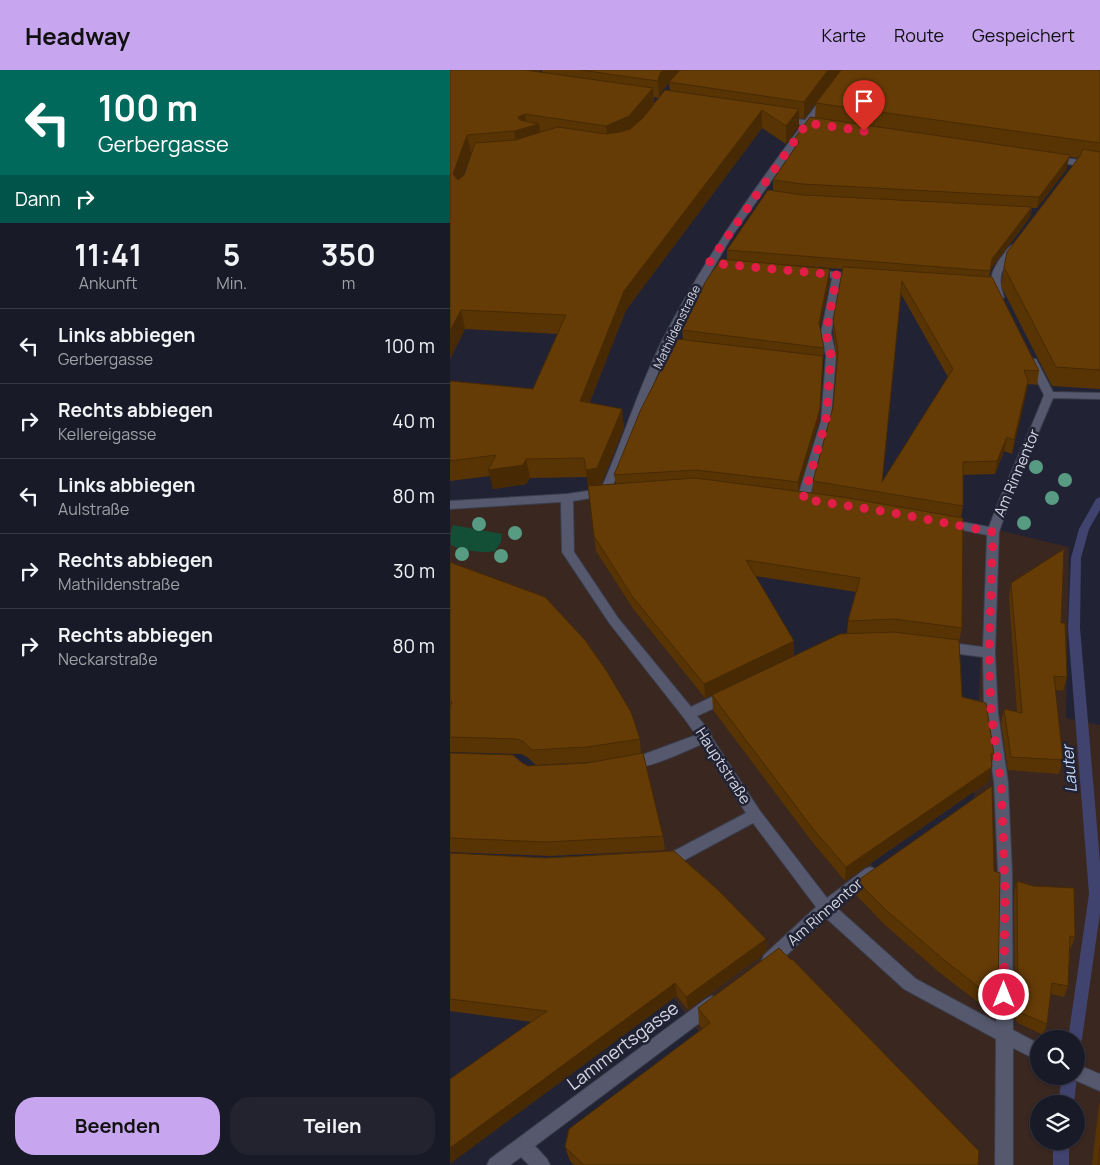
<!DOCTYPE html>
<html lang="de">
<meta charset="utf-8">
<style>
body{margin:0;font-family:Manrope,sans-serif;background:#22232f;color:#f1f3f6;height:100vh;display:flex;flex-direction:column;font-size:19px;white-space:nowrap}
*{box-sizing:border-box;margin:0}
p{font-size:16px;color:#9fa1a7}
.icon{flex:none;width:28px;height:28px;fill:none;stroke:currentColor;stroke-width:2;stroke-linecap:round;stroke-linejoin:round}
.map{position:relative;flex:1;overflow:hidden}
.details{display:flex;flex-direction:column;background:#191a27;width:450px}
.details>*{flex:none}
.hud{background:#00695c;color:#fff;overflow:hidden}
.tools{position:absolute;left:580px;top:960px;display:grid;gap:10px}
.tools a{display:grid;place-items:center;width:55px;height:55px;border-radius:50%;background:#191a27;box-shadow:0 1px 4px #0004,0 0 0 1px #373844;font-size:25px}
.pin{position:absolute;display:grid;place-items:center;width:42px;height:42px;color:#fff;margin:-51px -21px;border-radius:50% 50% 50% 0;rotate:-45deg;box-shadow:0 0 5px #0007}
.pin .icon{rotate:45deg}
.me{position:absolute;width:55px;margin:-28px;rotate:0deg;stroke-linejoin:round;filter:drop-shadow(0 0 4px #0008)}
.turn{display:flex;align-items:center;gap:18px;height:105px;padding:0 15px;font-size:22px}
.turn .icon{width:65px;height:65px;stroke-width:2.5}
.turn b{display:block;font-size:35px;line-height:42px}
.then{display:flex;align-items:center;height:48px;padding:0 15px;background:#0003;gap:10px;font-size:19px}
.eta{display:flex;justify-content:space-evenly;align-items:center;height:85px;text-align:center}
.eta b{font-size:30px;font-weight:700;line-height:35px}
.primary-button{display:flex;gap:10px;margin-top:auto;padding:10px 15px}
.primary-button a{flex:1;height:58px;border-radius:20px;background:#c7a6ef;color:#111;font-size:20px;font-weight:700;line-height:58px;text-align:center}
.primary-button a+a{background:#22232f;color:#f1f3f6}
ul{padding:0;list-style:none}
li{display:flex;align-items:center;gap:15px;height:75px;padding:0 15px;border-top:1px solid #373844}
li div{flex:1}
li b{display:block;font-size:19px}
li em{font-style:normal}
header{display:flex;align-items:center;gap:30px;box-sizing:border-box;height:70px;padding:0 25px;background:#c7a6ef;color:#111}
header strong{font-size:24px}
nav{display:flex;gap:28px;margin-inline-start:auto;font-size:18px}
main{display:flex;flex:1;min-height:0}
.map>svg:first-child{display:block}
.commercial{fill:#392720;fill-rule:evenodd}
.green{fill:#134e36}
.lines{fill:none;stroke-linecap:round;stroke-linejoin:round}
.stream{fill:#40436e;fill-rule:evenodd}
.street-casing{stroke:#3b3d4c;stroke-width:2}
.street{fill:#56596d;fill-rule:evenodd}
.tree{fill:#579b83}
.wall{fill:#583405;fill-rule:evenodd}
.shaded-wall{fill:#472a04}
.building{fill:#663c06;stroke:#472a04;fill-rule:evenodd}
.route{stroke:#e11d48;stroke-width:9;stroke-dasharray:0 16.2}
.labels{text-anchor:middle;stroke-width:5;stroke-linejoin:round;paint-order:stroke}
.far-street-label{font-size:12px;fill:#d5d7e3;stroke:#212334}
.street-label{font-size:15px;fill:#d5d7e3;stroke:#212334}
.water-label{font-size:16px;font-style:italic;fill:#c0d4f8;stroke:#212334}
.near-street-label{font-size:18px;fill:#d5d7e3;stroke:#212334}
</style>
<header>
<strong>Headway</strong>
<nav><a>Karte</a><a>Route</a><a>Gespeichert</a></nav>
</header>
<main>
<section class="details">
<div class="hud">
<div class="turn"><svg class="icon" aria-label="left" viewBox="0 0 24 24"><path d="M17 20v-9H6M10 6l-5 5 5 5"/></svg><div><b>100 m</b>Gerbergasse</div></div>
<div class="then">Dann<svg class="icon" aria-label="right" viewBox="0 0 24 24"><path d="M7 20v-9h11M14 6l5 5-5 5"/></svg></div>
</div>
<div class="eta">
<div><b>11:41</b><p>Ankunft</p></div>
<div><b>5</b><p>Min.</p></div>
<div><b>350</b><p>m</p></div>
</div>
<ul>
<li><svg class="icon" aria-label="left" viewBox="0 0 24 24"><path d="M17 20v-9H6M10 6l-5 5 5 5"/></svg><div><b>Links abbiegen</b><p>Gerbergasse</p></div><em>100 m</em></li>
<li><svg class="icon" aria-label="right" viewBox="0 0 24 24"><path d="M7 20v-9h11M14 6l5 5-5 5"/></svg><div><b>Rechts abbiegen</b><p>Kellereigasse</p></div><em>40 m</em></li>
<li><svg class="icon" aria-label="left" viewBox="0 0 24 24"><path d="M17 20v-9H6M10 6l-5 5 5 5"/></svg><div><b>Links abbiegen</b><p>Aulstraße</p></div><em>80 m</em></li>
<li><svg class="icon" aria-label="right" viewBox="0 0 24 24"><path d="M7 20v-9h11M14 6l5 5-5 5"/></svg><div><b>Rechts abbiegen</b><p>Mathildenstraße</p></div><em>30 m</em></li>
<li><svg class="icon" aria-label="right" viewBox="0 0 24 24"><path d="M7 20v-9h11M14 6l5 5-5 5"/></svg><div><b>Rechts abbiegen</b><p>Neckarstraße</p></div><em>80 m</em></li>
</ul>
<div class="primary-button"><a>Beenden</a><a>Teilen</a></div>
</section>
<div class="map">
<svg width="650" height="1095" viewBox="0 0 650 1095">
<rect width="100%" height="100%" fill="#212334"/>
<path class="commercial" d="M 342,410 L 619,477 L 616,648 L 650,655 L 650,1095 L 350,1095 L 162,847 L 89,604 L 0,547 L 0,432 ZM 198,473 L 450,495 L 439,567 L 531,584 L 524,730 L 493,876 L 367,733 L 282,620 ZM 589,969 L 626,969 L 626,1006 L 589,1006 ZM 589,1034 L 626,1034 L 626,1071 L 589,1071 Z"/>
<path class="green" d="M 3,455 L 52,464 L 51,472 L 45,481 C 35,484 10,480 1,475 C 0,467 0,462 3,455 Z"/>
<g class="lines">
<path class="stream" d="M 650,427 L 650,440 L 639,459 L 631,488 L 630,558 L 650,792 L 650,843 L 632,969 L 630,974 L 626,976 L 626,969 L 618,969 L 639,824 L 618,558 L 621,488 L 629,459 L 646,429 Z
M 626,1003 L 627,1006 L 624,1034 L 608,1034 L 612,1006 L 626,1006 Z
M 603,1071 L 619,1071 L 619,1095 L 603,1095 Z"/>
<defs>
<path id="street" d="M 393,0 L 401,0 L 363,51 L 375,55 L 371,57 L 360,56 L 282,166 L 241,236 L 213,290 L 159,425 L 123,431 L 124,482 L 168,548 L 241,637 L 272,622 L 277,621 L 282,622 L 284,626 L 282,630 L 247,646 L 261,663 L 262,668 L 310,741 L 377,828 L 415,799 L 420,797 L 425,799 L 427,804 L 425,809 L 387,838 L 466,909 L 546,952 L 548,802 L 544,712 L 534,643 L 533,587 L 494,582 L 489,580 L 488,577 L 489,574 L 494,572 L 533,577 L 537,465 L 497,457 L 491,453 L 497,449 L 539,457 C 555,412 577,370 594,325 L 577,291 L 578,289 L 586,289 L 603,322 L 650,323 L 650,329 L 603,328 L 561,427 L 549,462 L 545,583 L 548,643 L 558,712 L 562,802 L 563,960 L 589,974 L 589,991 L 563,978 L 563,1095 L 545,1095 L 546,969 L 454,919 L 376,848 L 326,895 L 320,897 L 314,895 L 312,890 L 314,885 L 366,837 L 303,753 L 229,793 L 213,795 L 208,794 L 206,789 L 208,784 L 222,782 L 296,743 L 252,674 C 233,682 192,703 173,697 L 171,693 L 173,689 L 192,685 L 246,665 L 234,648 L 160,554 L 112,482 L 111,432 L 0,439 L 0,431 L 117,424 L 151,419 C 173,370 188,319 212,271 C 251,194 301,123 352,55 L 328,49 L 332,47 L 355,50 Z
M 601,86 L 650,93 L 650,99 L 598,91 L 597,89 Z
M 564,174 L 569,177 C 555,195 545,203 554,227 L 552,229 L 546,229 C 536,212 542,199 553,185 C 556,181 559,176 564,174 Z
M 363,200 L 408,204 L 413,207 L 408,210 L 391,208 L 381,263 L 386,286 L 381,351 L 359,429 L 353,433 L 347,429 L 371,351 L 376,286 L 371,263 L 382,208 L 360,205 L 360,201 Z
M 262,926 L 268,929 L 270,934 L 268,939 L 85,1076 L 97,1089 L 100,1095 L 79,1095 L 71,1087 L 60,1095 L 37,1095 L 40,1089 L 256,929 Z
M 626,994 L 650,1004 L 650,1021 L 620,1008 L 620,1006 L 626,1006 Z"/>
</defs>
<use href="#street" class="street-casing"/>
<use href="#street" class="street"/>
</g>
<g class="tree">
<circle cx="586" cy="397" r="7"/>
<circle cx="615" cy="410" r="7"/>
<circle cx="602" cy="428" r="7"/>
<circle cx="574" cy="453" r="7"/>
<circle cx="29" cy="454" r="7"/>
<circle cx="65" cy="463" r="7"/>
<circle cx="12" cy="484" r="7"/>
<circle cx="51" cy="486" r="7"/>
</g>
<path class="wall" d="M 0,0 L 91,0 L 89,2 L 92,2 L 92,0 L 650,0 L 650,319 L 602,316 L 551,216 L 554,197 L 629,88 L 619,87 L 616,100 L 587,138 L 582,138 L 580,147 L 541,199 L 539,207 L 589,301 L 587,315 L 578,314 L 562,384 L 554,381 L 545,404 L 513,405 L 513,436 L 511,447 L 512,558 L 509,572 L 512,627 L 544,684 L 538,712 L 395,811 L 363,773 L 263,640 L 262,625 L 397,564 L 398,551 L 406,522 L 305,506 L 344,585 L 255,628 L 184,540 L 146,481 L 137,407 L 80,408 L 76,414 L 43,419 L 40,406 L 0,411 L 0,311 L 83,319 L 108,264 L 15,259 L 0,289 ZM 219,13 L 220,21 L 209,27 L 212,21 ZM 204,27 L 209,28 L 204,33 ZM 366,33 L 365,48 L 344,69 L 344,80 L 323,110 L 323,120 L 277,180 L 277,189 L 232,260 L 233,269 L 164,405 L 166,414 L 151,415 L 174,358 L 172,339 L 139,333 L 176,240 L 312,58 L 336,74 L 349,56 L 349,48 L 354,49 ZM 21,83 L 22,83 L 14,105 L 12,107 ZM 327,194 L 393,199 L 383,250 L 383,263 L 387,292 L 383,337 L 363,411 L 362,424 L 348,422 L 369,351 L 374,278 L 370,257 L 380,209 ZM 451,224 L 498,307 L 432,412 Z
M 0,492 L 190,669 L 191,684 L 213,766 L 215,780 L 100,786 L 0,782 L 0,683 L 72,693 L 78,696 L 137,693 L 162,689 L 140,692 L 86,695 L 77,687 L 71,684 L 0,682 Z
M 561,513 L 611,553 L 617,607 L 613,621 L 605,620 L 613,690 L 609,704 L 558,700 L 551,653 L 554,639 L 567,642 L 559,527 Z
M 0,783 L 316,869 L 316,882 L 238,940 L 227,926 L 82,952 L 0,941 Z
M 544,801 L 548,922 L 544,935 L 537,939 L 490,903 L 435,855 L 406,825 L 407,811 Z
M 567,811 L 625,867 L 621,878 L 620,878 L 618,916 L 614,927 L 600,924 L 597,954 L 593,965 L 568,953 L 565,949 L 564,823 Z
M 248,938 L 528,1095 L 124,1095 L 120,1091 L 115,1077 L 253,959 L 249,955 Z
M 650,1033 L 650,1095 L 642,1095 L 649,1034 Z"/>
<path class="shaded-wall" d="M 79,0 L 91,0 L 80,9 Z
M 214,0 L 232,0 L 212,21 L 209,28 L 208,11 L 210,3 Z
M 378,0 L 391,0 L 354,49 L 354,32 Z
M 203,18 L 204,36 L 181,63 L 158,74 L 156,56 Z
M 349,39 L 349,56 L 336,74 L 336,56 Z
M 312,40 L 312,58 L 176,240 L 133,350 L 130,331 L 174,221 Z
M 75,44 L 77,58 L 89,54 L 92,72 L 67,79 L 64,61 L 68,47 Z
M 17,65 L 21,83 L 6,122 L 3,104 Z
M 620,85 L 616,100 L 587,138 L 589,127 Z
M 582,137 L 580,147 L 541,199 L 538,211 L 542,189 Z
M 380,199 L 380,209 L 369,263 L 369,253 Z
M 11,240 L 15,259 L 0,289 L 0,261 Z
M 373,286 L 369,351 L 348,423 L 348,412 Z
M 578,311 L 576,325 L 562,384 L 564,370 Z
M 172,339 L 174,358 L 150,417 L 138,419 L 136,400 Z
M 557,367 L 554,381 L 545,404 L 547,391 Z
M 76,389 L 80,408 L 76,414 L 43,419 L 38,400 Z
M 344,571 L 344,585 L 255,628 L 254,614 Z
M 542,697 L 538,712 L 395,811 L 396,797 Z
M 316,869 L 316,882 L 238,940 L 236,927 Z
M 225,913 L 227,926 L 0,1094 L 0,1078 Z
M 548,922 L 544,935 L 537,939 L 540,926 Z"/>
<path class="building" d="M 0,0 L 75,0 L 203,18 L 179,46 L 156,56 L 75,44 L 68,47 L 70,50 L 89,54 L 64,61 L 17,65 L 3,104 L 8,110 L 14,105 L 25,73 L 65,70 L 108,57 L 156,64 L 170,62 L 180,59 L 193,48 L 215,20 L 349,39 L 336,56 L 312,40 L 174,221 L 130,331 L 172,339 L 147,398 L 136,400 L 134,388 L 76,389 L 73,395 L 38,400 L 46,385 L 0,391 L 0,311 L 83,319 L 116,245 L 11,240 L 0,261 Z
M 130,0 L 214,0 L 210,3 L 208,11 Z
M 230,0 L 378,0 L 354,32 L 219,12 Z
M 391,0 L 650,0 L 650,73 L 366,33 Z
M 360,47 L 620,85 L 618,89 L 589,127 L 353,114 L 323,110 L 349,72 L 344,69 Z
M 633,79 L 650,82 L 650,300 L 606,297 L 554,197 L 557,182 L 630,86 Z
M 318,120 L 353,125 L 582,137 L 542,189 L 540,201 L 277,180 Z
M 271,189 L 380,199 L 369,253 L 374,278 L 232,260 L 256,211 Z
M 393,197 L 542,207 L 589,301 L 574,300 L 578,311 L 564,370 L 557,367 L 547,391 L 513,392 L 513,436 L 363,411 L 383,337 L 388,281 L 383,250 ZM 452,211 L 503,299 L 432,412 Z
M 227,269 L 373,286 L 370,339 L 348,412 L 246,400 L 164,405 L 191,339 Z
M 245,408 L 392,427 L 513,448 L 512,558 L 444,549 L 398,551 L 410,508 L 296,490 L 344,571 L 254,614 L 182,526 L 144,466 L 138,416 Z
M 614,479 L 611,553 L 615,553 L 617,607 L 604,606 L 613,690 L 561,687 L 554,639 L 572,643 L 561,513 Z
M 0,492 L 5,494 L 95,527 L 135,570 L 156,600 L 181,642 L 190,669 L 137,677 L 82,680 L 74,672 L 67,669 L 0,667 L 0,639 L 2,632 L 0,632 Z
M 444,562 L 509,570 L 512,627 L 536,633 L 544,684 L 541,684 L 542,697 L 396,797 L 363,759 L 262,625 L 390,564 Z
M 0,683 L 63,685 L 72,693 L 78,696 L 137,693 L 193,683 L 213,766 L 96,772 L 0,768 Z
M 542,716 L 544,801 L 550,803 L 548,922 L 540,926 L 493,889 L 437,841 L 407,811 Z
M 224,781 L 268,820 L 316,869 L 236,927 L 225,913 L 0,1078 L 0,1009 L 97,941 L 0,929 L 0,783 L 96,788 Z
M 567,811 L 583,816 L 624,818 L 625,867 L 620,866 L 618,916 L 602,913 L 597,954 L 571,943 L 568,939 Z
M 329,878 L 341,890 L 342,889 L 529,1081 L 528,1095 L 134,1095 L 115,1077 L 119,1059 L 260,953 L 248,938 Z
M 650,1075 L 650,1095 L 648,1095 Z"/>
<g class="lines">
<path class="route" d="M 414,61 L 357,53 L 259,193 L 387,205 L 376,263 L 381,286 L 376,351 L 353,429 L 438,442 L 543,462 L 539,583 L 541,643 L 551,712 L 555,820 L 554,925"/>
</g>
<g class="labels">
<g class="far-street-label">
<text transform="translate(227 257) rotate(-64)" y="4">Mathildenstraße</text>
</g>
<g class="street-label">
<text transform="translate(567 403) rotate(-67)" y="5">Am Rinnentor</text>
<text transform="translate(273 696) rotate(57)" y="5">Hauptstraße</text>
<text transform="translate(375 842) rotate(-41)" y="5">Am Rinnentor</text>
</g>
<g class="water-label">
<text transform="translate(619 699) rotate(-95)" y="6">Lauter</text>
</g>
<g class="near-street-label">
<text transform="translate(173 976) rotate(-37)" y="6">Lammertsgasse</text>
</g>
</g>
</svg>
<div class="tools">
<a><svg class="icon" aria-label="search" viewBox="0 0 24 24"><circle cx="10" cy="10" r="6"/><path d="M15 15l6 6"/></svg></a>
<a><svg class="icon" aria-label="layers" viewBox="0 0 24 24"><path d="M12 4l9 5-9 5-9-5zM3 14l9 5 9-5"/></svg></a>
</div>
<div class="pin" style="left:414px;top:61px;background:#d93025"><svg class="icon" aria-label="arrive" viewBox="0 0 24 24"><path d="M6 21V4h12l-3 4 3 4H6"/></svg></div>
<svg class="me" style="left:554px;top:925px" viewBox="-20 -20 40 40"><circle r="17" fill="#e11d48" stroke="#fff" stroke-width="3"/><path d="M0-11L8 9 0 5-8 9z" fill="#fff"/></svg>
</div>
</main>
